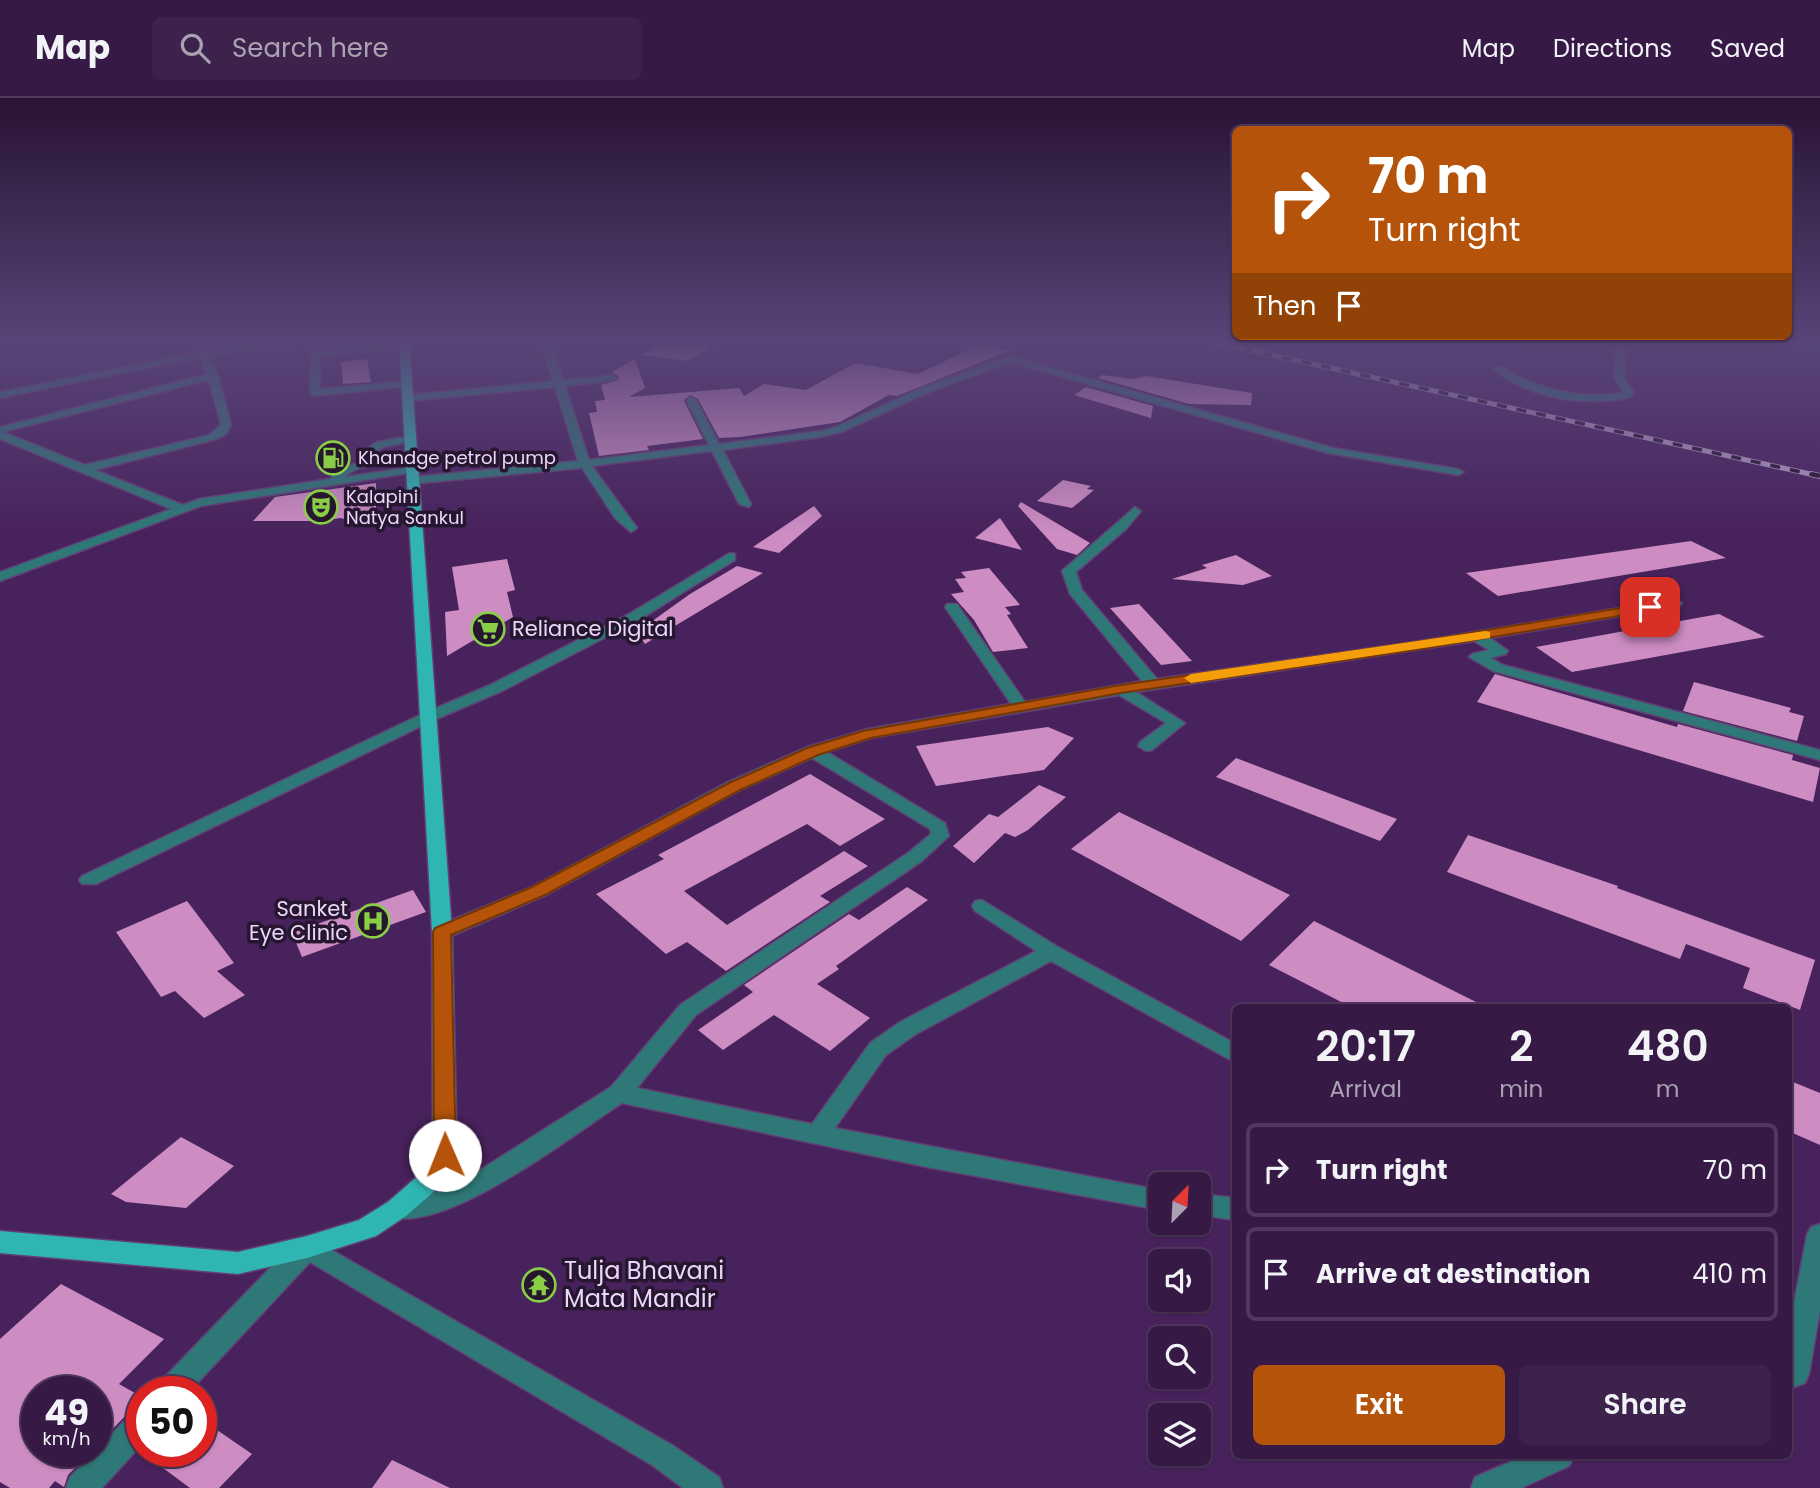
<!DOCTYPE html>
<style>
body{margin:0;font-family:Poppins,sans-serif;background:#3d234c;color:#f1f3f6;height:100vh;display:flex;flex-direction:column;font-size:26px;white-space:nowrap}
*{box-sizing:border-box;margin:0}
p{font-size:23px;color:#aaa1b3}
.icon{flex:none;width:38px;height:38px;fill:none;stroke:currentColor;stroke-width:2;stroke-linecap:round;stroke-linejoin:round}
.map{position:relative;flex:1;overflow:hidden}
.side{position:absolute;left:1232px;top:906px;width:560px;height:455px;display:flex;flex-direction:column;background:#361a45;border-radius:10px;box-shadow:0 2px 5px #0004,0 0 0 2px #50385e}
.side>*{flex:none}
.hud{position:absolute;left:1232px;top:28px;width:560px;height:214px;border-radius:10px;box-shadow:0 2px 5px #0004,0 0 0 2px #50385e;background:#b45309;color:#fff;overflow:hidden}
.needle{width:46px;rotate:24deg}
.controls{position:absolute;left:1148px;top:1074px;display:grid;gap:14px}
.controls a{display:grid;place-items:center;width:63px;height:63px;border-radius:10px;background:#361a45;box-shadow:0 2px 5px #0004,0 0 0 2px #50385e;font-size:35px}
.speed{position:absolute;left:21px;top:1278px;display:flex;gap:14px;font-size:35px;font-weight:700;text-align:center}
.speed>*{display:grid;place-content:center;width:91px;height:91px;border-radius:50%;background:#361a45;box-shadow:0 2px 5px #0004,0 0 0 2px #50385e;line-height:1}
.speed small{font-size:18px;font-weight:400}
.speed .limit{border:10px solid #d22;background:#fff;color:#111}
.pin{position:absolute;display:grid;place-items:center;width:60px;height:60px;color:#fff;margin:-30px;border-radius:14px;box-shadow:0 4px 10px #0006}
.me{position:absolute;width:77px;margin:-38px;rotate:359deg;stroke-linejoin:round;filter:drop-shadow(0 0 5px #0008)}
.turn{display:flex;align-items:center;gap:24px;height:147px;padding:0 21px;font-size:32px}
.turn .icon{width:91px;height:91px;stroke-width:2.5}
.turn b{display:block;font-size:49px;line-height:60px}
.then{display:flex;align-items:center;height:66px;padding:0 21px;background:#0003;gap:14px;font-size:26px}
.eta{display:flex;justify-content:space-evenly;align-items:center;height:119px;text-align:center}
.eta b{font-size:42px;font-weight:600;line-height:49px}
.cta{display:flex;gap:14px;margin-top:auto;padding:14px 21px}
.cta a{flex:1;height:80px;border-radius:10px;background:#b45309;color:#fff;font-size:28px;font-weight:600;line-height:80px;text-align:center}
.cta a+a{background:#3d234c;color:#f1f3f6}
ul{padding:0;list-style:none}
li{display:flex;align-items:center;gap:21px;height:94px;margin:0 14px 10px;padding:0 7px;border:4px solid #50385e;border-radius:10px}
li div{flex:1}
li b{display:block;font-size:26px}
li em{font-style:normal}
header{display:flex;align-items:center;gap:42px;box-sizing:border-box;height:98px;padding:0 35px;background:#361a45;border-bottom:2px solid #50385e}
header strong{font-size:33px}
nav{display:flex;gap:38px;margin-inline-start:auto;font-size:24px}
.search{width:490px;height:63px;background:#3d234c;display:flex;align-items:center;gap:18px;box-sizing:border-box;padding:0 24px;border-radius:10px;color:#aaa1b3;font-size:26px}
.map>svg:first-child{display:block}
.building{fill:#cd8dc3}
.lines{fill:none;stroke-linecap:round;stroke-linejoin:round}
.minor-casing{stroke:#623f75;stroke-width:3}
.major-casing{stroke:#623f75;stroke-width:3}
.minor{fill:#2e7977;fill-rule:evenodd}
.major{fill:#2fb6b2;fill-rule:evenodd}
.rail-far1-casing{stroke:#b99ec9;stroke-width:5}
.rail-casing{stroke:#b99ec9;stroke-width:6}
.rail-far1{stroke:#26162f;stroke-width:3.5;stroke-dasharray:10;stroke-linecap:butt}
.rail{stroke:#26162f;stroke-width:4.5;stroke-dasharray:12;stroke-linecap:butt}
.route{fill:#b45309;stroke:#753606;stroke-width:2}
.slow{fill:#f59e0b}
.labels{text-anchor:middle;stroke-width:7;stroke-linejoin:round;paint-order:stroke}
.far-poi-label{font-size:18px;fill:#ecd6f9;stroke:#26162f;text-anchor:start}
.poi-label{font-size:21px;fill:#ecd6f9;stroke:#26162f;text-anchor:start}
.near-poi-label{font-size:24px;fill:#ecd6f9;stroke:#26162f;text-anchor:start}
</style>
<header>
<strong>Map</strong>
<div class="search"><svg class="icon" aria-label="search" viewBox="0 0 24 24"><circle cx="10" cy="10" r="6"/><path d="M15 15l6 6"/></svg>Search here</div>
<nav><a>Map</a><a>Directions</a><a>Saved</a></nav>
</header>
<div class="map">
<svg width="1820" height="1390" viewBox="0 0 1820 1390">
<rect width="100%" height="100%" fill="#48225c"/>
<path class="building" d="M 669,242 L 724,242 L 688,263 L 642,257 Z
M 979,247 L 1009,253 L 897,298 L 889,297 L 840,324 L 740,339 L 719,340 L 698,301 L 690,297 L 684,303 L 703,341 L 647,348 L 649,352 L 599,358 L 589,315 L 597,314 L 595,303 L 605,302 L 601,287 L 618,282 L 619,279 L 612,274 L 635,261 L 645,290 L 629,299 L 739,290 L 744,298 L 764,286 L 806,292 L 855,265 L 918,276 Z
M 367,261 L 371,284 L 343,286 L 341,264 Z
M 1102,277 L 1134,281 L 1146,278 L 1252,295 L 1251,307 L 1189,306 L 1098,280 Z
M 1086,289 L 1153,308 L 1151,320 L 1074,297 Z
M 1063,382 L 1091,388 L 1087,391 L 1094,392 L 1072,410 L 1037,403 Z
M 376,385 L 376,424 L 357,426 L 341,420 L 319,423 L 253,423 L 275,399 Z
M 1021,404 L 1090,445 L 1077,457 L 1057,451 L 1018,408 Z
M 814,408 L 822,418 L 779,455 L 753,449 Z
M 1000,420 L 1022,452 L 975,440 Z
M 1691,443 L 1726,460 L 1498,498 L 1466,475 Z
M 1236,457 L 1272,478 L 1243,487 L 1172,481 L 1207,470 L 1202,467 Z
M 507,461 L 515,492 L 507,494 L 513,519 L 447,558 L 445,514 L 459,512 L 452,469 Z
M 737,468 L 763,475 L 645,546 L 637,534 L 690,496 Z
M 989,470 L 1020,507 L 1005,509 L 1011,516 L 1007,517 L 1028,550 L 993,554 L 974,522 L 951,496 L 964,494 L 955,481 L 966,480 L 961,474 Z
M 1139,506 L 1192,563 L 1161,567 L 1110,510 Z
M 1719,516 L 1765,539 L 1572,574 L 1536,549 Z
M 1495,576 L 1677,629 L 1678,626 L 1793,657 L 1792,662 L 1820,670 L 1813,704 L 1477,604 Z
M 1694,584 L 1791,610 L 1789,614 L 1804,618 L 1797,643 L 1683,613 Z
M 1048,629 L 1074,640 L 1044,672 L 936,688 L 916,648 Z
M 1236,660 L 1397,721 L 1380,743 L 1216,679 Z
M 810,676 L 885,721 L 840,748 L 807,726 L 684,793 L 727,827 L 844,753 L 868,768 L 820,798 L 830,804 L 726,873 L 687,844 L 666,856 L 596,796 L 664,761 L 658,757 Z
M 1039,687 L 1066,699 L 1028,732 L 1015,739 L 1005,735 L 974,765 L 953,748 L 989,716 L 998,719 Z
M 1119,714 L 1290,797 L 1241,843 L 1071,751 Z
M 1468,737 L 1618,788 L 1617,790 L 1815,862 L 1800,912 L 1743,890 L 1750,870 L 1686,846 L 1680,861 L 1447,774 Z
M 907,789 L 928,802 L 836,868 L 839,871 L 817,886 L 870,920 L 830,953 L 774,917 L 723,952 L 698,932 L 753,894 L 744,887 L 849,816 L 859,822 Z
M 413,792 L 426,814 L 302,859 L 292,835 Z
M 187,803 L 234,865 L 217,873 L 245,897 L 204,920 L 175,893 L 161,899 L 116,834 Z
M 1314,823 L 1488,910 L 1353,910 L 1269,867 Z
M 1788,982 L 1820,995 L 1820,1047 L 1788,1033 Z
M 181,1039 L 234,1068 L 186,1110 L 126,1104 L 111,1096 Z
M 61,1186 L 164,1241 L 119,1286 L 142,1299 L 142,1309 L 130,1313 L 96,1348 L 96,1293 L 37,1293 L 37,1353 L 92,1353 L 68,1377 L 64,1389 L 55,1383 L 49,1390 L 10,1390 L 0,1384 L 0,1241 Z
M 201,1321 L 252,1356 L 219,1390 L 190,1390 L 140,1353 L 142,1350 L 142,1353 L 201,1353 Z
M 392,1362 L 450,1390 L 372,1390 Z"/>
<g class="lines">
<defs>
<path id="minor" d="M 287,242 L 312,242 L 209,258 L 218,278 L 231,327 L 226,336 L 217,341 L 95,372 L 183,407 L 199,401 L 330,381 L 341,370 L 371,361 L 365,352 L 377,344 L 410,338 L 414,339 L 414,343 L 384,349 L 377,353 L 381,359 L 408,359 L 412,360 L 412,364 C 391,368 361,363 345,379 L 412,369 L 416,370 L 416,374 L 201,408 L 0,483 L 0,474 L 171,411 L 0,341 L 0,329 L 207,276 L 200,259 L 0,300 L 0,294 L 203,253 ZM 209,282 L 221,327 L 209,337 L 85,367 L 3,334 Z
M 540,242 L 550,242 L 563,282 L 612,277 L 617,280 L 612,283 L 565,288 L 589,362 L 709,347 L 686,302 L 691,299 L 696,302 L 719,346 L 821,333 L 836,329 L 919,291 L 1010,258 L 1333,350 L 1458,371 L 1464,374 L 1458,377 L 1328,355 L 1010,264 L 927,295 L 844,333 L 821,339 L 723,352 L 751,406 L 749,409 L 739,406 L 712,353 L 592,368 L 637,430 L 631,434 L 615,420 L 582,370 L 409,386 L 407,383 L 413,379 L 578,363 L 555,289 L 408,303 L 403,300 L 408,297 L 553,283 Z
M 1606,242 L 1616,242 L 1626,257 L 1624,281 L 1633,293 L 1632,299 C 1587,309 1528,302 1493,270 L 1501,268 C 1539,292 1579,301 1623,295 L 1614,277 L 1616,257 Z
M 1785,242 L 1820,246 L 1820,252 L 1787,244 Z
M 404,243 L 409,246 L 407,248 L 319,259 L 320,291 L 407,283 L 411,284 L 411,288 L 315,298 L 310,295 L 311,255 Z
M 1135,409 L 1141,413 L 1126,431 L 1076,474 L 1082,492 L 1157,581 L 1415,544 L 1675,501 L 1682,505 L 1680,508 L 1490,540 L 1508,553 L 1506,556 L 1491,560 L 1503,567 L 1820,652 L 1820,662 L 1493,573 L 1469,559 L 1472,556 L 1489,552 L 1474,543 L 1136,594 L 1185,625 L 1152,652 L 1146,653 L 1138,648 L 1140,644 L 1166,625 L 1119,597 L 871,640 L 827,654 L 945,725 L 949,738 L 922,763 L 696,917 L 637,990 L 812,1026 L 870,945 L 900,924 L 1036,853 L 975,813 L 972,808 L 975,803 L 982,802 L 1058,849 L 1236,946 L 1236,965 L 1051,863 L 916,936 L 886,957 L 835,1030 L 1160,1092 L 1160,1112 L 927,1069 L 622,1005 C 574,1036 444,1138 388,1118 L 384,1111 L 388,1104 L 441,1093 L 458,1086 L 611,989 L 680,907 L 908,755 L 931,736 L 930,731 L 812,660 L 740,692 L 546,797 L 449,839 L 435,839 L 432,834 L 435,829 L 532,789 L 728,684 L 807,649 L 868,631 L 1011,606 L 945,509 L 947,506 L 957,506 L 1025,604 L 1142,583 L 1070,496 L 1062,473 Z
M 730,455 L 735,456 L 735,462 L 639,522 L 502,593 L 434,622 L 96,786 L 82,786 L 79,782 L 82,778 L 422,616 L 490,587 L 629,516 Z
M 1199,1096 L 1236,1100 L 1236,1122 L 1199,1117 Z
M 1820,1126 L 1820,1212 L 1809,1276 L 1805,1285 L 1788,1291 L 1788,1236 L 1807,1137 L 1811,1129 Z
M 307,1138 L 672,1347 L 719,1379 L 723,1390 L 683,1390 L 652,1367 L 310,1164 L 190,1293 L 157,1293 L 161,1283 L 298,1141 Z
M 142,1311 L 142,1346 L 102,1390 L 66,1390 L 70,1379 L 132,1315 Z
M 1524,1358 L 1574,1358 L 1569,1368 L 1521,1390 L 1471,1390 L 1475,1379 Z"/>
<path id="major" d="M 399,242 L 409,242 L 452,834 L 457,1057 L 438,1090 L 406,1118 L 376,1138 L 307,1160 L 238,1176 L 0,1155 L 0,1133 L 238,1154 L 307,1138 L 359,1122 L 388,1104 L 420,1076 L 433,1056 L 432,834 Z"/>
</defs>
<use href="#minor" class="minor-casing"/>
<use href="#major" class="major-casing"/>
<use href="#minor" class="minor"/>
<use href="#major" class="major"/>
<defs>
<path id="rail-far1" d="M 1204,242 L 1819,378"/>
<path id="rail" d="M 1811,376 L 1820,378"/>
</defs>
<use href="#rail-far1" class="rail-far1-casing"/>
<use href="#rail" class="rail-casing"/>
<use href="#rail-far1" class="rail-far1"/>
<use href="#rail" class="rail"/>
</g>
<linearGradient id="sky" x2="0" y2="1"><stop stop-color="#281333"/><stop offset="0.56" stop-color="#584478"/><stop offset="1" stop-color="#584478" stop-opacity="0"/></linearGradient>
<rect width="1820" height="436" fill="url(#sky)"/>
<path class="route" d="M 1650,505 L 1655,507 L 1655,512 L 1415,552 L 1121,595 L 871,640 L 818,657 L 740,692 L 545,797 L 451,837 L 456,1057 L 452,1063 L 445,1066 L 437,1063 L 434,1057 L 433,834 L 435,830 L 532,789 L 729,685 L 807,650 L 863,633 L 1121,587 L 1415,544 Z"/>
<path class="slow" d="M 1485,533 L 1490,534 L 1490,540 L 1191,585 L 1184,580 L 1191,576 Z"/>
<defs>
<symbol id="fuel-ring" viewBox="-11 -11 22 22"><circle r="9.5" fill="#26162f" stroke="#8ace47" stroke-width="1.5"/><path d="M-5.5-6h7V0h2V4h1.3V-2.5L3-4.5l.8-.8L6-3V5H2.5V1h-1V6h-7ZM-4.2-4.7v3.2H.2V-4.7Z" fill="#8ace47"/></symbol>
<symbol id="theatre-ring" viewBox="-11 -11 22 22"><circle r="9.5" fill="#26162f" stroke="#8ace47" stroke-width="1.5"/><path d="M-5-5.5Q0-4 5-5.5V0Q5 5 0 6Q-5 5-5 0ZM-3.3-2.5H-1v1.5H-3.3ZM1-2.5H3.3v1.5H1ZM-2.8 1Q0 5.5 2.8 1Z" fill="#8ace47"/></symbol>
<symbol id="supermarket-ring" viewBox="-11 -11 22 22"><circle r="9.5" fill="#26162f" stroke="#8ace47" stroke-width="1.5"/><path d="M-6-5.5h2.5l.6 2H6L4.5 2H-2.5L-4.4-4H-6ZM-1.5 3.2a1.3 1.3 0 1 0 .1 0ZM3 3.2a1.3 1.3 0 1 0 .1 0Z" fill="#8ace47"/></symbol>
<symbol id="hospital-ring" viewBox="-11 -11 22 22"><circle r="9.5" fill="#26162f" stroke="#8ace47" stroke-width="1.5"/><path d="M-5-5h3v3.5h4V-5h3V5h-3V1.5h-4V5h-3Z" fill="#8ace47"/></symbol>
<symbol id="temple-ring" viewBox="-11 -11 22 22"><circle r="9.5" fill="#26162f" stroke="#8ace47" stroke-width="1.5"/><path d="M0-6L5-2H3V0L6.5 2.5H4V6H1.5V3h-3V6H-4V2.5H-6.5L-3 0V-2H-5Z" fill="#8ace47"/></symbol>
</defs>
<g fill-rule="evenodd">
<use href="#fuel-ring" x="314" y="341" width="38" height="38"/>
<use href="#theatre-ring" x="302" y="390" width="38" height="38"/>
<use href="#supermarket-ring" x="469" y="512" width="38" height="38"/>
<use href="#hospital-ring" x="354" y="804" width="38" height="38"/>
<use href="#temple-ring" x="520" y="1168" width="38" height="38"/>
</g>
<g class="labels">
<g class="far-poi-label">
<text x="358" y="366">Khandge petrol pump</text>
<text x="346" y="405">Kalapini<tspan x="346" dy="21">Natya Sankul</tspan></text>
</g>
<g class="poi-label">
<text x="512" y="538">Reliance Digital</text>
<text x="348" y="818" text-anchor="end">Sanket<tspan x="348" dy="24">Eye Clinic</tspan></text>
</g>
<g class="near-poi-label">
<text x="564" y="1181">Tulja Bhavani<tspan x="564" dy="28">Mata Mandir</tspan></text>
</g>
</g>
</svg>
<div class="controls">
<a><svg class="needle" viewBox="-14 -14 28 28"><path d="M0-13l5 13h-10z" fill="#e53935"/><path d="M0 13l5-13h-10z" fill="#aaa1b3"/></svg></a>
<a><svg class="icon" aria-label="sound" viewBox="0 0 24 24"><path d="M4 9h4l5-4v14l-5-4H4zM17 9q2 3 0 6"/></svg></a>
<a><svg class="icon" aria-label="search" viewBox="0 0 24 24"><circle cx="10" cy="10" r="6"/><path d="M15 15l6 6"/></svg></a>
<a><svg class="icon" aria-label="layers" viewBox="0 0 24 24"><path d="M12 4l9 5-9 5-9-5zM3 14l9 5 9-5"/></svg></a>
</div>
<div class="speed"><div>49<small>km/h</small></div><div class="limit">50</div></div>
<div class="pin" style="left:1650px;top:509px;background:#d93025"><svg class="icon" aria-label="arrive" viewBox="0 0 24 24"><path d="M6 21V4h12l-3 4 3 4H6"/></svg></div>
<svg class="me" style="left:445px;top:1057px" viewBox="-20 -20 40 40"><circle r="19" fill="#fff"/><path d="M0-13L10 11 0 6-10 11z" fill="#b45309"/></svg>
<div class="hud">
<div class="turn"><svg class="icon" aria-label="right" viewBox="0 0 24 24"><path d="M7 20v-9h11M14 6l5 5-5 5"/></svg><div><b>70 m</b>Turn right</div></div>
<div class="then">Then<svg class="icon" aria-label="arrive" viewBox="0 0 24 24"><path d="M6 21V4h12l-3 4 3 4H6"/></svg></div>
</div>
<section class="side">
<div class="eta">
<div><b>20:17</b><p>Arrival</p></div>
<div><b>2</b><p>min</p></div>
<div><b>480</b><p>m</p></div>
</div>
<ul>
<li><svg class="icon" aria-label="right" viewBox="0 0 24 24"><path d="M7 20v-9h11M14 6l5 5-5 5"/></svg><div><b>Turn right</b></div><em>70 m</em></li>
<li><svg class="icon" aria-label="arrive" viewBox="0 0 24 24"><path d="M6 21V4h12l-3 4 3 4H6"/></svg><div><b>Arrive at destination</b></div><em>410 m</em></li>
</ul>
<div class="cta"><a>Exit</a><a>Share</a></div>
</section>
</div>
